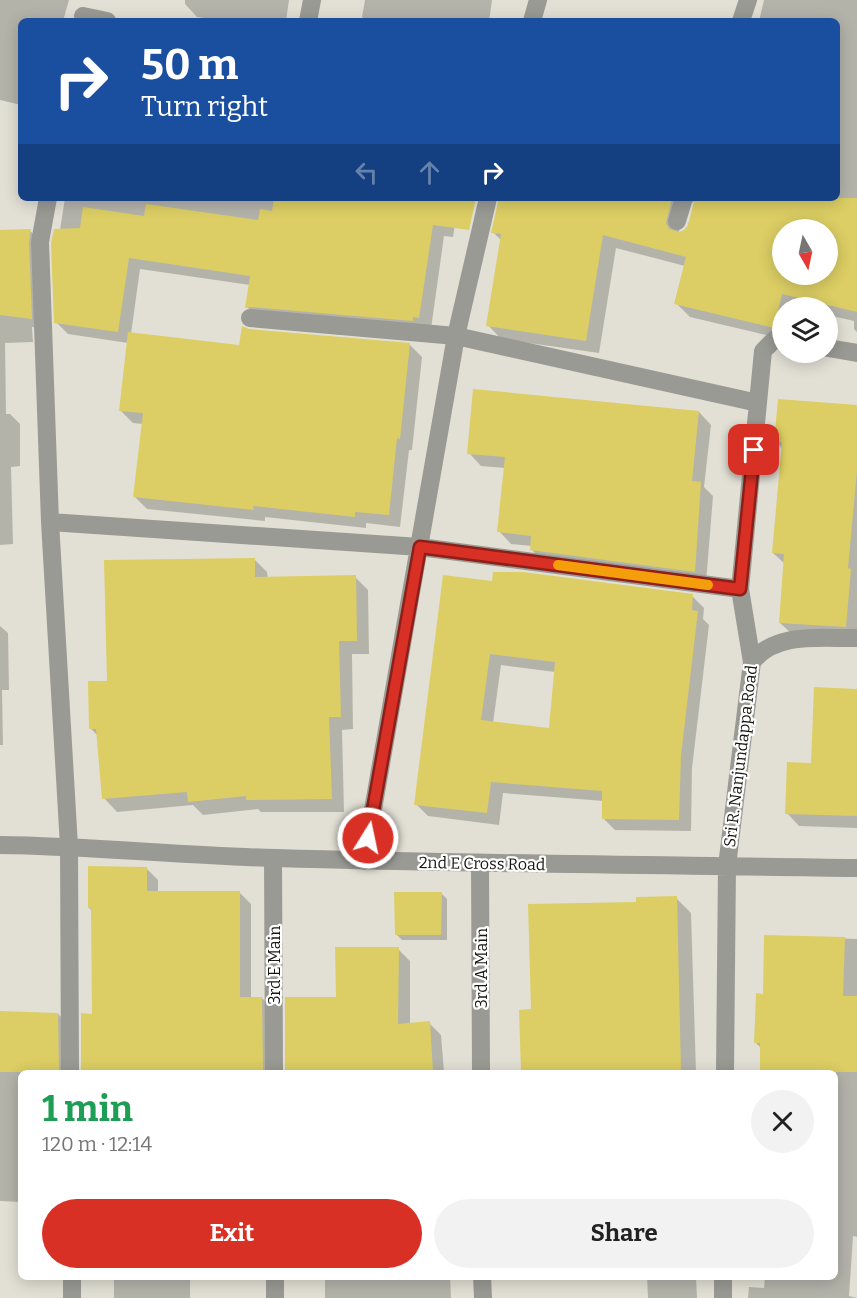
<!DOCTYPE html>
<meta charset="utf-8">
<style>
body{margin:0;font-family:Bitter,serif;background:#f2f2f2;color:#222;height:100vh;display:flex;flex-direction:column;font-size:22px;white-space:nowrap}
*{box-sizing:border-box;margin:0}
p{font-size:20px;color:#767676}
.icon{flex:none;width:33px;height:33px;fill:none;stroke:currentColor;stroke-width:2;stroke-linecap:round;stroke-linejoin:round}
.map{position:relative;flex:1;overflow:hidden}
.drawer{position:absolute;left:18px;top:1070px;width:820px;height:210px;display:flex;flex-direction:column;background:#fff;border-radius:9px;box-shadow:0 3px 15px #0003}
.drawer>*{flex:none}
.hud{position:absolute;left:18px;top:18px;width:822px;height:183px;border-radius:9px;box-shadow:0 3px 15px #0003;background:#1a4fa0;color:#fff;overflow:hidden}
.needle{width:39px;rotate:171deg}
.tools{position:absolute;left:772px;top:219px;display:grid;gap:12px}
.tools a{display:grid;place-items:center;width:66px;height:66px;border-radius:50%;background:#fff;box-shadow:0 3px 15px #0003;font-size:30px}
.pin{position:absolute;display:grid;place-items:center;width:51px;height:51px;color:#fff;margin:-26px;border-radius:12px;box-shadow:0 3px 9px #0006}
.me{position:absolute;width:66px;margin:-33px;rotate:10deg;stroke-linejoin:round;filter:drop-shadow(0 0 4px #0008)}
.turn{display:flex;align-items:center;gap:21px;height:126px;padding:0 24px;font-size:27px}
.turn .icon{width:78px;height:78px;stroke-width:2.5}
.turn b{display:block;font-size:42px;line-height:51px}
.lanes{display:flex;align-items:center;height:57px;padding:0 24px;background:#0003;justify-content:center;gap:30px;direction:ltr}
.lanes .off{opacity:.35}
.round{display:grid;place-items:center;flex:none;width:63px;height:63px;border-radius:32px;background:#f2f2f2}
.headline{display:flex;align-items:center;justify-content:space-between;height:102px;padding:0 24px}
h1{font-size:36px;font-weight:700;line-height:45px;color:#1e9e55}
.cta{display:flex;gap:12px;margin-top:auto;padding:12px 24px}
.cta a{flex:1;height:69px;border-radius:36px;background:#d93025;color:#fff;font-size:24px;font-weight:700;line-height:69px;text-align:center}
.cta a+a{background:#f2f2f2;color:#222}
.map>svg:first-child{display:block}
.shadow{fill:#0003;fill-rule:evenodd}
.building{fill:#dcce64;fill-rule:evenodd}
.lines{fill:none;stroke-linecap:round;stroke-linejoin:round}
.minor{stroke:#9a9a95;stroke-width:18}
.route-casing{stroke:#8d1f18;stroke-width:15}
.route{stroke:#d93025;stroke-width:10}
.slow{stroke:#f59e0b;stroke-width:10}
.labels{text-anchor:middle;stroke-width:4.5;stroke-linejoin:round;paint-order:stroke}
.street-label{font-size:16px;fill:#161511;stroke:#fff}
</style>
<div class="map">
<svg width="857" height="1298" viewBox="0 0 857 1298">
<rect width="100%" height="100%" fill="#e2e0d5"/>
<path class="shadow" d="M 0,0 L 69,0 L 63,21 L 21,21 L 21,105 L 0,100 Z
M 185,0 L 289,0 L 286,21 L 226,21 L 197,17 L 185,4 Z
M 365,0 L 492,0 L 489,21 L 367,21 L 362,17 Z
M 764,0 L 857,0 L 857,332 L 854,329 L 854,321 L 828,315 L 828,308 L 783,308 L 783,339 L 690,317 L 676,303 L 685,266 L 616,248 L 599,353 L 501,339 L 488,325 L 502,241 L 493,232 L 502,198 L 837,198 L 837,21 L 759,21 ZM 697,200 L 686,230 L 678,234 L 689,204 ZM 783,230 L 828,230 L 828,274 L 783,274 Z
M 65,198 L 451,198 L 458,205 L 453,237 L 444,236 L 431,329 L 258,319 L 247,307 L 250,285 L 140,269 L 131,334 L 240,347 L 249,331 L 410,345 L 422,357 L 412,450 L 409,450 L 400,527 L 366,523 L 366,528 L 265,517 L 265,521 L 147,509 L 135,497 L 143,424 L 133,423 L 120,410 L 128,343 L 68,334 L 56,322 L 60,230 Z
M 0,231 L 30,231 L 40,240 L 40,328 L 32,327 L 33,342 L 5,343 L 6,414 L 10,414 L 20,424 L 20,466 L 11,467 L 13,544 L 0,545 Z
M 857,407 L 857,638 L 793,635 L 780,623 L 785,564 L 773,553 L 783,449 L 775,441 Z
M 699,412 L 711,425 L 704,487 L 713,496 L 706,583 L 544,562 L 532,550 L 532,546 L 511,544 L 499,531 L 505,468 L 481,466 L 469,453 Z
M 254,559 L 267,572 L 268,579 L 355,577 L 368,590 L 369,654 L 352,654 L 353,729 L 342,730 L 344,812 L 261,812 L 258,809 L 203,815 L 193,805 L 117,812 L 104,798 L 98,736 L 90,728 L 109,682 Z
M 493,583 L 692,596 L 704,608 L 703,619 L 709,625 L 692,768 L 691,831 L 615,830 L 603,818 L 604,801 L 503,793 L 499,825 L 428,816 L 416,804 ZM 501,665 L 555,672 L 550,730 L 493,723 Z
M 0,626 L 8,633 L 9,690 L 2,690 L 3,745 L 0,745 Z
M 857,690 L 857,828 L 799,826 L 787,813 Z
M 146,868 L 158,880 L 158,892 L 239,892 L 251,904 L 251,998 L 262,998 L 274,1010 L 274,1072 L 83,1072 L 82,1015 L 93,1015 L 93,911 L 89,908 Z
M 441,893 L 447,899 L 447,940 L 402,940 L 396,934 Z
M 676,898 L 691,913 L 696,1072 L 522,1072 L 520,1011 L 533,1011 L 638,903 Z
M 766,936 L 857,939 L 857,1237 L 853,1236 L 849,1296 L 857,1298 L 748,1298 L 749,1287 L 764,1288 L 765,1276 L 836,1276 L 836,1072 L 762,1072 L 762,1049 L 756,1043 L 764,995 Z
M 398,949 L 410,961 L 410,1024 L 429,1023 L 441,1035 L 444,1072 L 287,1072 L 286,998 L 337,998 Z
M 0,1013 L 58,1014 L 70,1026 L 70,1072 L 21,1072 L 21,1202 L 0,1201 Z
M 114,1276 L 190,1276 L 190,1298 L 114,1298 Z
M 325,1276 L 450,1276 L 451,1298 L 325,1298 Z
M 647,1276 L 696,1276 L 697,1298 L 648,1298 Z"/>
<path class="building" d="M 274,198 L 476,198 L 469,230 L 433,225 L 419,318 L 413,317 L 413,321 L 251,307 L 245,308 L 250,276 L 129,258 L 118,332 L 54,323 L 51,243 L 54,229 L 80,228 L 83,207 L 144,216 L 146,204 L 258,220 L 260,209 L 272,211 Z
M 499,198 L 672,198 L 666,223 L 669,229 L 679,232 L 684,230 L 688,225 L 695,198 L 857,198 L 857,312 L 782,294 L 774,328 L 674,304 L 686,257 L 603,235 L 586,341 L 486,326 L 501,234 L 491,233 ZM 783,230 L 828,230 L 828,274 L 783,274 Z
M 31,229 L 29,242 L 32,319 L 0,315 L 0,230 Z
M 242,326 L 249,329 L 410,343 L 400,439 L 397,438 L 389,515 L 355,512 L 355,517 L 253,506 L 254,510 L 133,497 L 143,413 L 119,411 L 128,332 L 239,345 Z
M 473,389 L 699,411 L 692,481 L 701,482 L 695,572 L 530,550 L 531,536 L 497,532 L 505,457 L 467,454 Z
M 778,399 L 857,405 L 857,470 L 848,568 L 851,569 L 846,627 L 779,623 L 784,554 L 772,553 L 782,442 L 774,442 Z
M 255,558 L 255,577 L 356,575 L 357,641 L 339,641 L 341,717 L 329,717 L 332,799 L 246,800 L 246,796 L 188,802 L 187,792 L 102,799 L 96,729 L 89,729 L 88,681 L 107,681 L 104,560 Z
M 493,572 L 523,572 L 693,594 L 692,610 L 698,611 L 681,755 L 679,820 L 602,819 L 602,791 L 491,782 L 487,813 L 414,805 L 443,575 L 492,581 ZM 490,654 L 555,662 L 549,728 L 481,720 Z
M 814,687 L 857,689 L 857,816 L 785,814 L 787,762 L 811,763 Z
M 88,866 L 147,867 L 147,891 L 240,891 L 240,997 L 262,997 L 263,1072 L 81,1072 L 81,1013 L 92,1014 L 91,908 L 88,908 Z
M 394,892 L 442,892 L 441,935 L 395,935 Z
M 677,896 L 681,1072 L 521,1072 L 519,1010 L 531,1009 L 528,904 L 636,902 L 636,897 Z
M 764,935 L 845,937 L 843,996 L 857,996 L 857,1072 L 760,1072 L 760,1043 L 754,1043 L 756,993 L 763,994 Z
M 335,947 L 399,947 L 398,1024 L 430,1021 L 433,1072 L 285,1072 L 285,997 L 336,997 Z
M 0,1011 L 58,1013 L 59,1072 L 0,1072 Z"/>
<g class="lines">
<path class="minor" d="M 83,16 L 107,21
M 308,21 L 312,0
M 532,21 L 538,0
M 741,21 L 748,0
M 48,198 L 40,242 L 50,522 L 69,846 L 70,1072
M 677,221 L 684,198
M 250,318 L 456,336 L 758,403
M 828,348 L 857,353
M 50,522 L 420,547 L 740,589
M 752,662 C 776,631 822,639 857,638
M 0,845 C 92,846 184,856 276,858 C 470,864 663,865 857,868
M 273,858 L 274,1072
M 364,861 L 456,336 L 488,198
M 480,864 L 481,1072
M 725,1072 L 727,866 L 752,662 L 740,589 L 763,351 L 775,339 L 783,341
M 72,1276 L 72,1298
M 275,1276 L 275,1298
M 482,1276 L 483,1298
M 723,1298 L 723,1276"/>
</g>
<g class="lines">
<defs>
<path id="route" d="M 368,838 L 420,547 L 740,589 L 754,450"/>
</defs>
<use href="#route" class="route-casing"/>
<use href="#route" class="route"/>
<path class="slow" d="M 558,565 L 708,585"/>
</g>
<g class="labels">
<g class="street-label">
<text transform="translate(740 756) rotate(-83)" y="6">Sri R. Nanjundappa Road</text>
<text transform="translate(482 863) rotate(1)" y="6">2nd E Cross Road</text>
<text transform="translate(274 965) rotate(-90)" y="6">3rd E Main</text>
<text transform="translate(481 968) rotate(-90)" y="6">3rd A Main</text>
</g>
</g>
</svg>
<div class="tools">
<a><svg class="needle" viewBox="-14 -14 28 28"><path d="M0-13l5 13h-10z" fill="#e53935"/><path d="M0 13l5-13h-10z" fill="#767676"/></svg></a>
<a><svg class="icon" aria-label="layers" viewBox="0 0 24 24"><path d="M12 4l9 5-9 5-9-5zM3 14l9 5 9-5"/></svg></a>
</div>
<div class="pin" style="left:754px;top:450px;background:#d93025"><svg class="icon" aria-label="arrive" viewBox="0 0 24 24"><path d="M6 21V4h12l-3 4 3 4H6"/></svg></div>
<svg class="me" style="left:368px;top:838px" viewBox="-20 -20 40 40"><circle r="17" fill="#d93025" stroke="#fff" stroke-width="3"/><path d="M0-11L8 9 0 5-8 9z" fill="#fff"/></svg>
<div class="hud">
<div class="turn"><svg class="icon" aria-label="right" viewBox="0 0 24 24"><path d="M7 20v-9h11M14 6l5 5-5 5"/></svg><div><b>50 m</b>Turn right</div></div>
<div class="lanes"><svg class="icon off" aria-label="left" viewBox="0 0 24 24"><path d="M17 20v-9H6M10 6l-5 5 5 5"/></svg><svg class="icon off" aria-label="ahead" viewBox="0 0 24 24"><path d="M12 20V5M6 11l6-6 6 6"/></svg><svg class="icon" aria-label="right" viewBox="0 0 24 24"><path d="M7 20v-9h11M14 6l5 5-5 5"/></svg></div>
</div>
<section class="drawer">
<div class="headline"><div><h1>1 min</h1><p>120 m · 12:14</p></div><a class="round"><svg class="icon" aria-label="close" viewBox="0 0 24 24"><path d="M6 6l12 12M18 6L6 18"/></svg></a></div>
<div class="cta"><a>Exit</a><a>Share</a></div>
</section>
</div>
